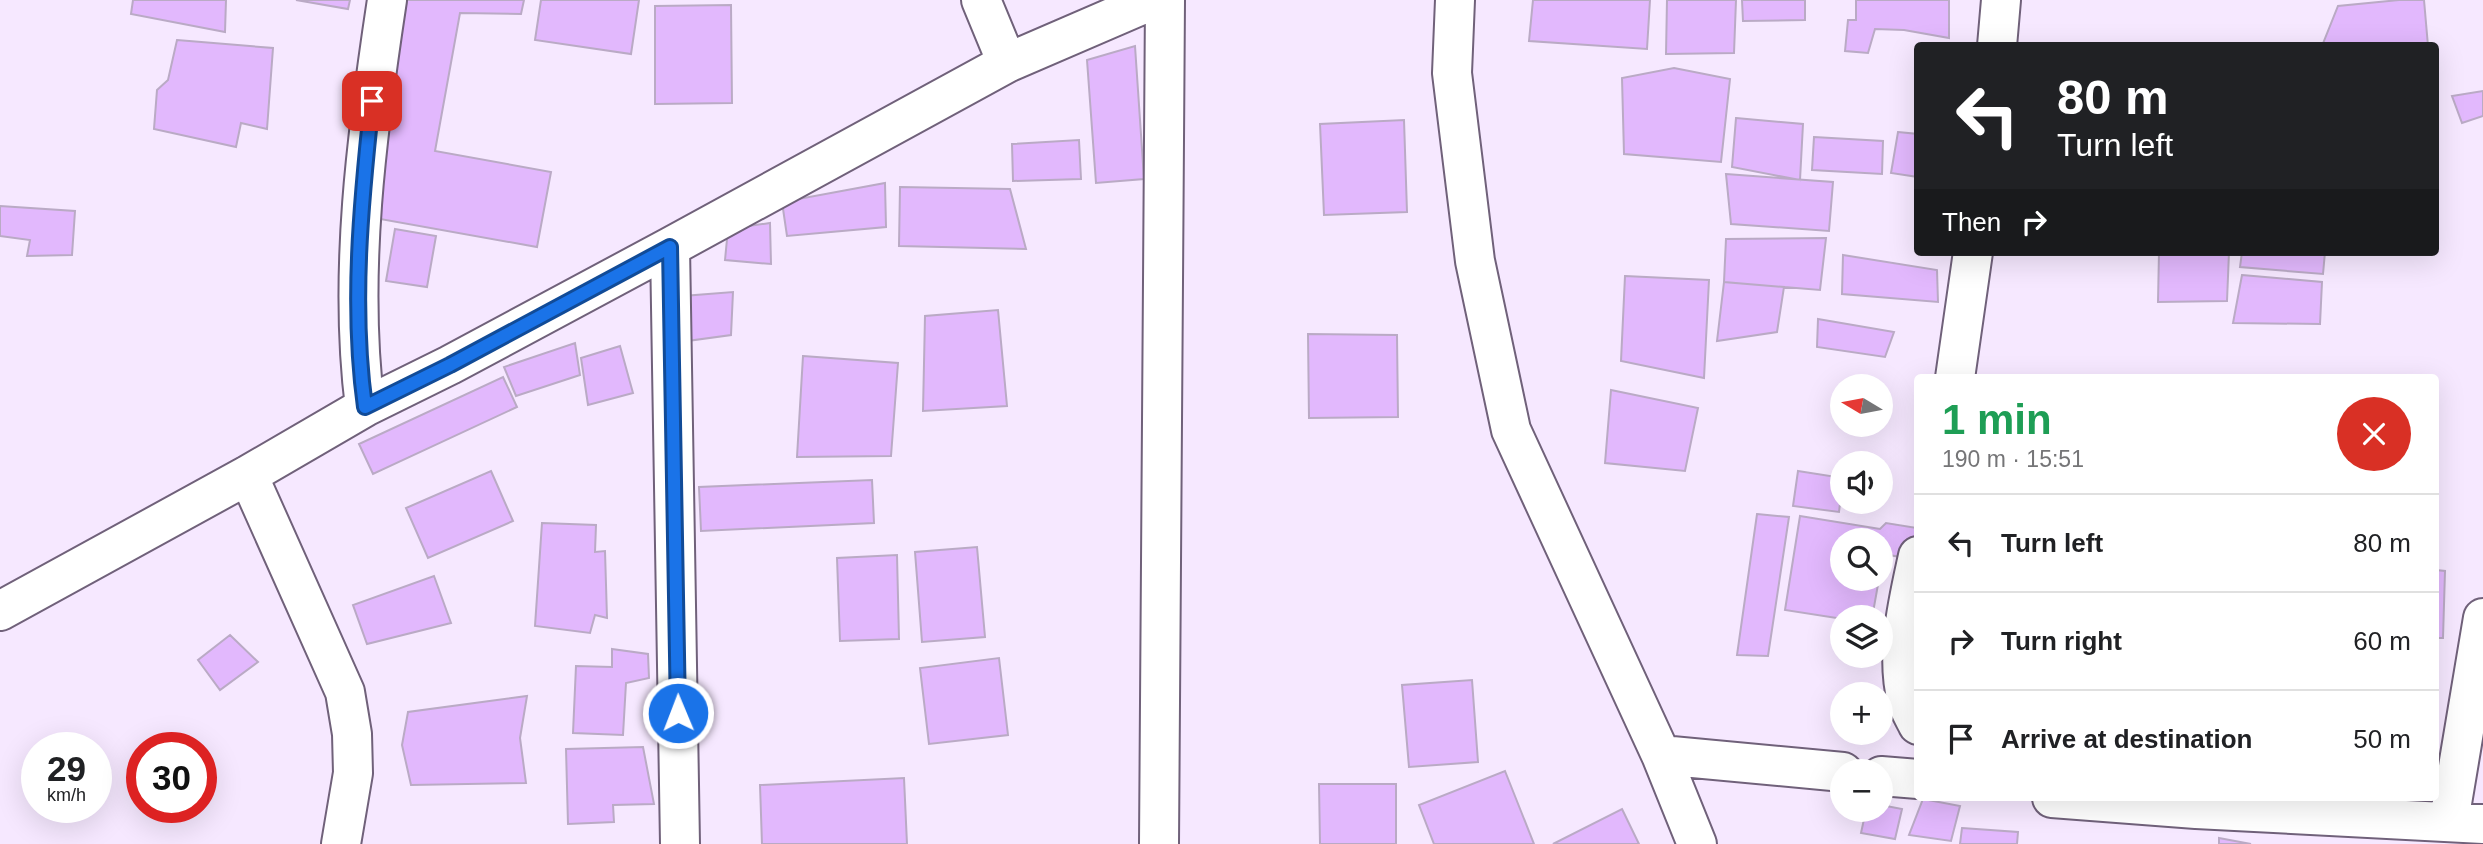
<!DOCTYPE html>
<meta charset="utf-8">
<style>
body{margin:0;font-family:Arial,sans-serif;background:#f6f6f6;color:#202124;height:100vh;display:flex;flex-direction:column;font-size:26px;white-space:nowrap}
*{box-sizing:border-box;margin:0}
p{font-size:23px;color:#757577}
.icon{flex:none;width:38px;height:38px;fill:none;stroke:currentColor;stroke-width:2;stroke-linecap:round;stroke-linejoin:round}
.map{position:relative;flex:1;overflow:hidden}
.details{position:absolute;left:1914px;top:374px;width:525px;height:427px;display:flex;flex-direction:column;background:#fff;border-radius:7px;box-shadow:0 7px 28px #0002}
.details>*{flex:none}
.hud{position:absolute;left:1914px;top:42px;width:525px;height:214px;border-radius:7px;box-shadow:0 7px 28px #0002;background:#202124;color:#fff;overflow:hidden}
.needle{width:46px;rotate:280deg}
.controls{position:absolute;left:1830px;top:374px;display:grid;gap:14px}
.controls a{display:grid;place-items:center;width:63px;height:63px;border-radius:50%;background:#fff;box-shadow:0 7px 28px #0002;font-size:35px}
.speed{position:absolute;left:21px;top:732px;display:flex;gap:14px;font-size:35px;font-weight:700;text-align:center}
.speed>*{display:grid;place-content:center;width:91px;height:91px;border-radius:50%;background:#fff;box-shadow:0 7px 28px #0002;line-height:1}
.speed small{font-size:18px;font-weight:400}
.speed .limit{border:10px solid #d22;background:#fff;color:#111}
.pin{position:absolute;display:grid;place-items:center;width:60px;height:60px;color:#fff;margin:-30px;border-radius:14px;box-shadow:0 4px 10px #0006}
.me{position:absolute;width:77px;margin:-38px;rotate:359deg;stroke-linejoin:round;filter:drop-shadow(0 0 5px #0008)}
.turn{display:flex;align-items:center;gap:24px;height:147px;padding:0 28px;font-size:32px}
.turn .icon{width:91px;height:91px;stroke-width:2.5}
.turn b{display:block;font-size:49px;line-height:60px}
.then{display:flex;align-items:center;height:66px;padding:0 28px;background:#0003;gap:14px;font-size:26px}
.round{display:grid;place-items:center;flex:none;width:74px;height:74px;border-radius:37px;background:#f6f6f6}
.summary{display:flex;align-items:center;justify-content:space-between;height:119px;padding:0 28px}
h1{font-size:42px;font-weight:600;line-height:52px;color:#1e9e55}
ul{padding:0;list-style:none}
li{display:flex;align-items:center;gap:21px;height:98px;padding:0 28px;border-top:2px solid #e0e0e0}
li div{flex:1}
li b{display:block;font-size:26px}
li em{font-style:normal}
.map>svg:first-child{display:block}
.building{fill:#e2b8fd;stroke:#baaac5;stroke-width:2}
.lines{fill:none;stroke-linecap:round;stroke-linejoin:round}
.minor-casing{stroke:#70617a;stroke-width:42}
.minor{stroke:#fff;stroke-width:38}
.route-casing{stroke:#114b97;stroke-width:18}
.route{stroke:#1a73e8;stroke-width:12}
</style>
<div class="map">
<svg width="2483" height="844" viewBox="0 0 2483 844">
<rect width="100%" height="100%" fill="#f6e8ff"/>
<path class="building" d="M 133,0 L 226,0 L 225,32 L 131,14 Z
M 296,0 L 350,0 L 348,9 Z
M 407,0 L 524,0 L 521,14 L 460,13 L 435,151 L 551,172 L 537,247 L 369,217 Z
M 541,0 L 639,0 L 631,54 L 535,40 Z
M 1533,0 L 1650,0 L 1647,49 L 1529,41 Z
M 1667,0 L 1736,0 L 1734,53 L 1666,54 Z
M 1742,0 L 1805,0 L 1805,20 L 1743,21 Z
M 1856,0 L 1949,0 L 1949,38 L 1904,30 L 1875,29 L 1868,53 L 1845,51 L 1848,20 L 1856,20 Z
M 2399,0 L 2424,0 L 2428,46 L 2322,46 L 2338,6 Z
M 731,5 L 732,103 L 655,104 L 655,6 Z
M 177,40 L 273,48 L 267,129 L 241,123 L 236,147 L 154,129 L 157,90 L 168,80 Z
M 1135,46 L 1144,179 L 1096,183 L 1087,60 Z
M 1674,68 L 1730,79 L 1721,162 L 1624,154 L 1622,78 Z
M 2483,91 L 2483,116 L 2462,123 L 2452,96 Z
M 1736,118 L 1803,124 L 1800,180 L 1732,167 Z
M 1404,120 L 1407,212 L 1324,215 L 1320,124 Z
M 1898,132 L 1918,134 L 1918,177 L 1891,173 Z
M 1814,137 L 1883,141 L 1882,174 L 1812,170 Z
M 1079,140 L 1081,179 L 1013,181 L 1012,144 Z
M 1726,174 L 1833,182 L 1829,231 L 1731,224 Z
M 885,183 L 886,227 L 787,236 L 782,202 Z
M 900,187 L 1010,189 L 1026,249 L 899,246 Z
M 0,206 L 75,211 L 72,255 L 27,256 L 30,240 L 0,236 Z
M 770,223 L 771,264 L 725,260 L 728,229 Z
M 395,229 L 436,236 L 427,287 L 386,281 Z
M 1826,238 L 1820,290 L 1724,282 L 1726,239 Z
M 2159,252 L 2229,252 L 2227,301 L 2158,302 Z
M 2242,252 L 2325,252 L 2323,274 L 2240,267 Z
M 1843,255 L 1937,270 L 1938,302 L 1842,294 Z
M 2242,275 L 2322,282 L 2320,324 L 2233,323 Z
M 1625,276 L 1709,280 L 1704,378 L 1621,361 Z
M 1724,282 L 1784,287 L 1777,332 L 1717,341 Z
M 733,292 L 731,335 L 687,341 L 683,296 Z
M 998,310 L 1007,406 L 923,411 L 925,316 Z
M 1818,319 L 1894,332 L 1885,357 L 1817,347 Z
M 1308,334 L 1397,335 L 1398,417 L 1309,418 Z
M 575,343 L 580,375 L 516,396 L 504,367 Z
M 620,346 L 633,393 L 588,405 L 581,358 Z
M 803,356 L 898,363 L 891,456 L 797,457 Z
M 503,377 L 517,407 L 373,474 L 359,444 Z
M 1611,390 L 1698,408 L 1685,471 L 1605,463 Z
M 491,471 L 513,521 L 428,558 L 406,508 Z
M 1798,471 L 1843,478 L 1839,512 L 1793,506 Z
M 872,480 L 874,523 L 701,531 L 699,487 Z
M 1757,514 L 1789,517 L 1768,656 L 1737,655 Z
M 1800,516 L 1880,529 L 1886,523 L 1917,528 L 1912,559 L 1883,554 L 1881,565 L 1881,541 L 1843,541 L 1843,579 L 1879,579 L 1872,618 L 1843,619 L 1785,610 Z
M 542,523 L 596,525 L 595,552 L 605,551 L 607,618 L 595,615 L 590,633 L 535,626 Z
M 977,547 L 985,637 L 922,642 L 915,552 Z
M 897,555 L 899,639 L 840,641 L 837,558 Z
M 2436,570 L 2445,571 L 2443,638 L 2436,638 Z
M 434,576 L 451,623 L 367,644 L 353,605 Z
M 230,635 L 258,662 L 220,690 L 198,660 Z
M 612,649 L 648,654 L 649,678 L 626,683 L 623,735 L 573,733 L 576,666 L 612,667 Z
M 999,658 L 1008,735 L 929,744 L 920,668 Z
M 1472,680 L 1478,762 L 1409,767 L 1402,685 Z
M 527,696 L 520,738 L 526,783 L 411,785 L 402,745 L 408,712 Z
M 643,747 L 654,804 L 613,805 L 614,822 L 568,824 L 566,749 Z
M 1505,771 L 1534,844 L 1434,844 L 1419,805 Z
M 904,778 L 907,844 L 762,844 L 760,785 Z
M 1319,784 L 1396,784 L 1396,844 L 1320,844 Z
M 1923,799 L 1960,806 L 1951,841 L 1909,835 Z
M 1881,805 L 1902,809 L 1895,839 L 1861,833 L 1866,810 L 1881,810 Z
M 1622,809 L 1639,844 L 1553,844 Z
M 1962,828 L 2018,832 L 2017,844 L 1960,844 Z
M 2219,838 L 2251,844 L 2219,844 Z"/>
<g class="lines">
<defs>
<path id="minor" d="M 981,0 L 1007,63
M 1455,0 L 1452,73 L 1475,261 L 1511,430 L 1661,755 L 1843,772
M 1997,46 L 2001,0
M 670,247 L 680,844
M 1955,378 L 1973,252
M 365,407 C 348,274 367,132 387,0
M 248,475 L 345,692 L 352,734 L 353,773 L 341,844
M 1918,556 C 1908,602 1895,654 1907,701 C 1909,709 1914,717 1918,725
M 0,611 L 248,475 L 365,407 L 450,365 L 670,247 L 1007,63 L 1153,0
M 1661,755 L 1697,844
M 1881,776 L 1918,779
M 2052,798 L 2196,809 L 2483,824
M 2449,821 L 2483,618
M 1159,844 L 1165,0"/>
</defs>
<use href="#minor" class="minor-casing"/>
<use href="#minor" class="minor"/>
</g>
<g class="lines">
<defs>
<path id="route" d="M 372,101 C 361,202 351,306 365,407 L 450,365 L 670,247 L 678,713"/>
</defs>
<use href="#route" class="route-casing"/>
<use href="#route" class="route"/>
</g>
</svg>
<div class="controls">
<a><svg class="needle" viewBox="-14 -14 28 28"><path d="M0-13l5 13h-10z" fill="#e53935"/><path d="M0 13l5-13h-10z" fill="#757577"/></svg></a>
<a><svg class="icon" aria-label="sound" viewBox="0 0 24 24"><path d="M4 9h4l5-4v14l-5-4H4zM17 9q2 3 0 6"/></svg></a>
<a><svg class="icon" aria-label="search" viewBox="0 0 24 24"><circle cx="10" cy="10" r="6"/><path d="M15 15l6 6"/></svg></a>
<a><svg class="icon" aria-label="layers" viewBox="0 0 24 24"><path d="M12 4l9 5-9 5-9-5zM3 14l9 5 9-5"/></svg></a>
<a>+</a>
<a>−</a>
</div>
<div class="speed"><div>29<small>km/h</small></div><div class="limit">30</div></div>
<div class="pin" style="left:372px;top:101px;background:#d93025"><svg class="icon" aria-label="arrive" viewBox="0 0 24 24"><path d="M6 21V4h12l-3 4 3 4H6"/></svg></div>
<svg class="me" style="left:678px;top:713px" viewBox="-20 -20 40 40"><circle r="17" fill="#1a73e8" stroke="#fff" stroke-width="3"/><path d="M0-11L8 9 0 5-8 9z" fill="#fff"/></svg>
<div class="hud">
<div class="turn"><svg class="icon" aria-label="left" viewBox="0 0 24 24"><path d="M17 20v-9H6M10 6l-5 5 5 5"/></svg><div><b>80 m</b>Turn left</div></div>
<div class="then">Then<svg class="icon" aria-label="right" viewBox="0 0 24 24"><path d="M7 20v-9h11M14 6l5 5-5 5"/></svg></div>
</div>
<section class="details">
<div class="summary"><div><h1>1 min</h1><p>190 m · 15:51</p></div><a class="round" style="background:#d93025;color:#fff"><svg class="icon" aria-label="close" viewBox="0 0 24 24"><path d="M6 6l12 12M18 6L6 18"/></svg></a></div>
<ul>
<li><svg class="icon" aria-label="left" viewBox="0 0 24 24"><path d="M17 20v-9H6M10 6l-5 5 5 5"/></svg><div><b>Turn left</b></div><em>80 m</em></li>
<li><svg class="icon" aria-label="right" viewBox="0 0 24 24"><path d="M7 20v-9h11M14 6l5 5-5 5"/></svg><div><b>Turn right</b></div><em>60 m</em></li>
<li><svg class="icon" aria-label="arrive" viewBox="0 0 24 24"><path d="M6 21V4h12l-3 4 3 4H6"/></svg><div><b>Arrive at destination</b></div><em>50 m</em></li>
</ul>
</section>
</div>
